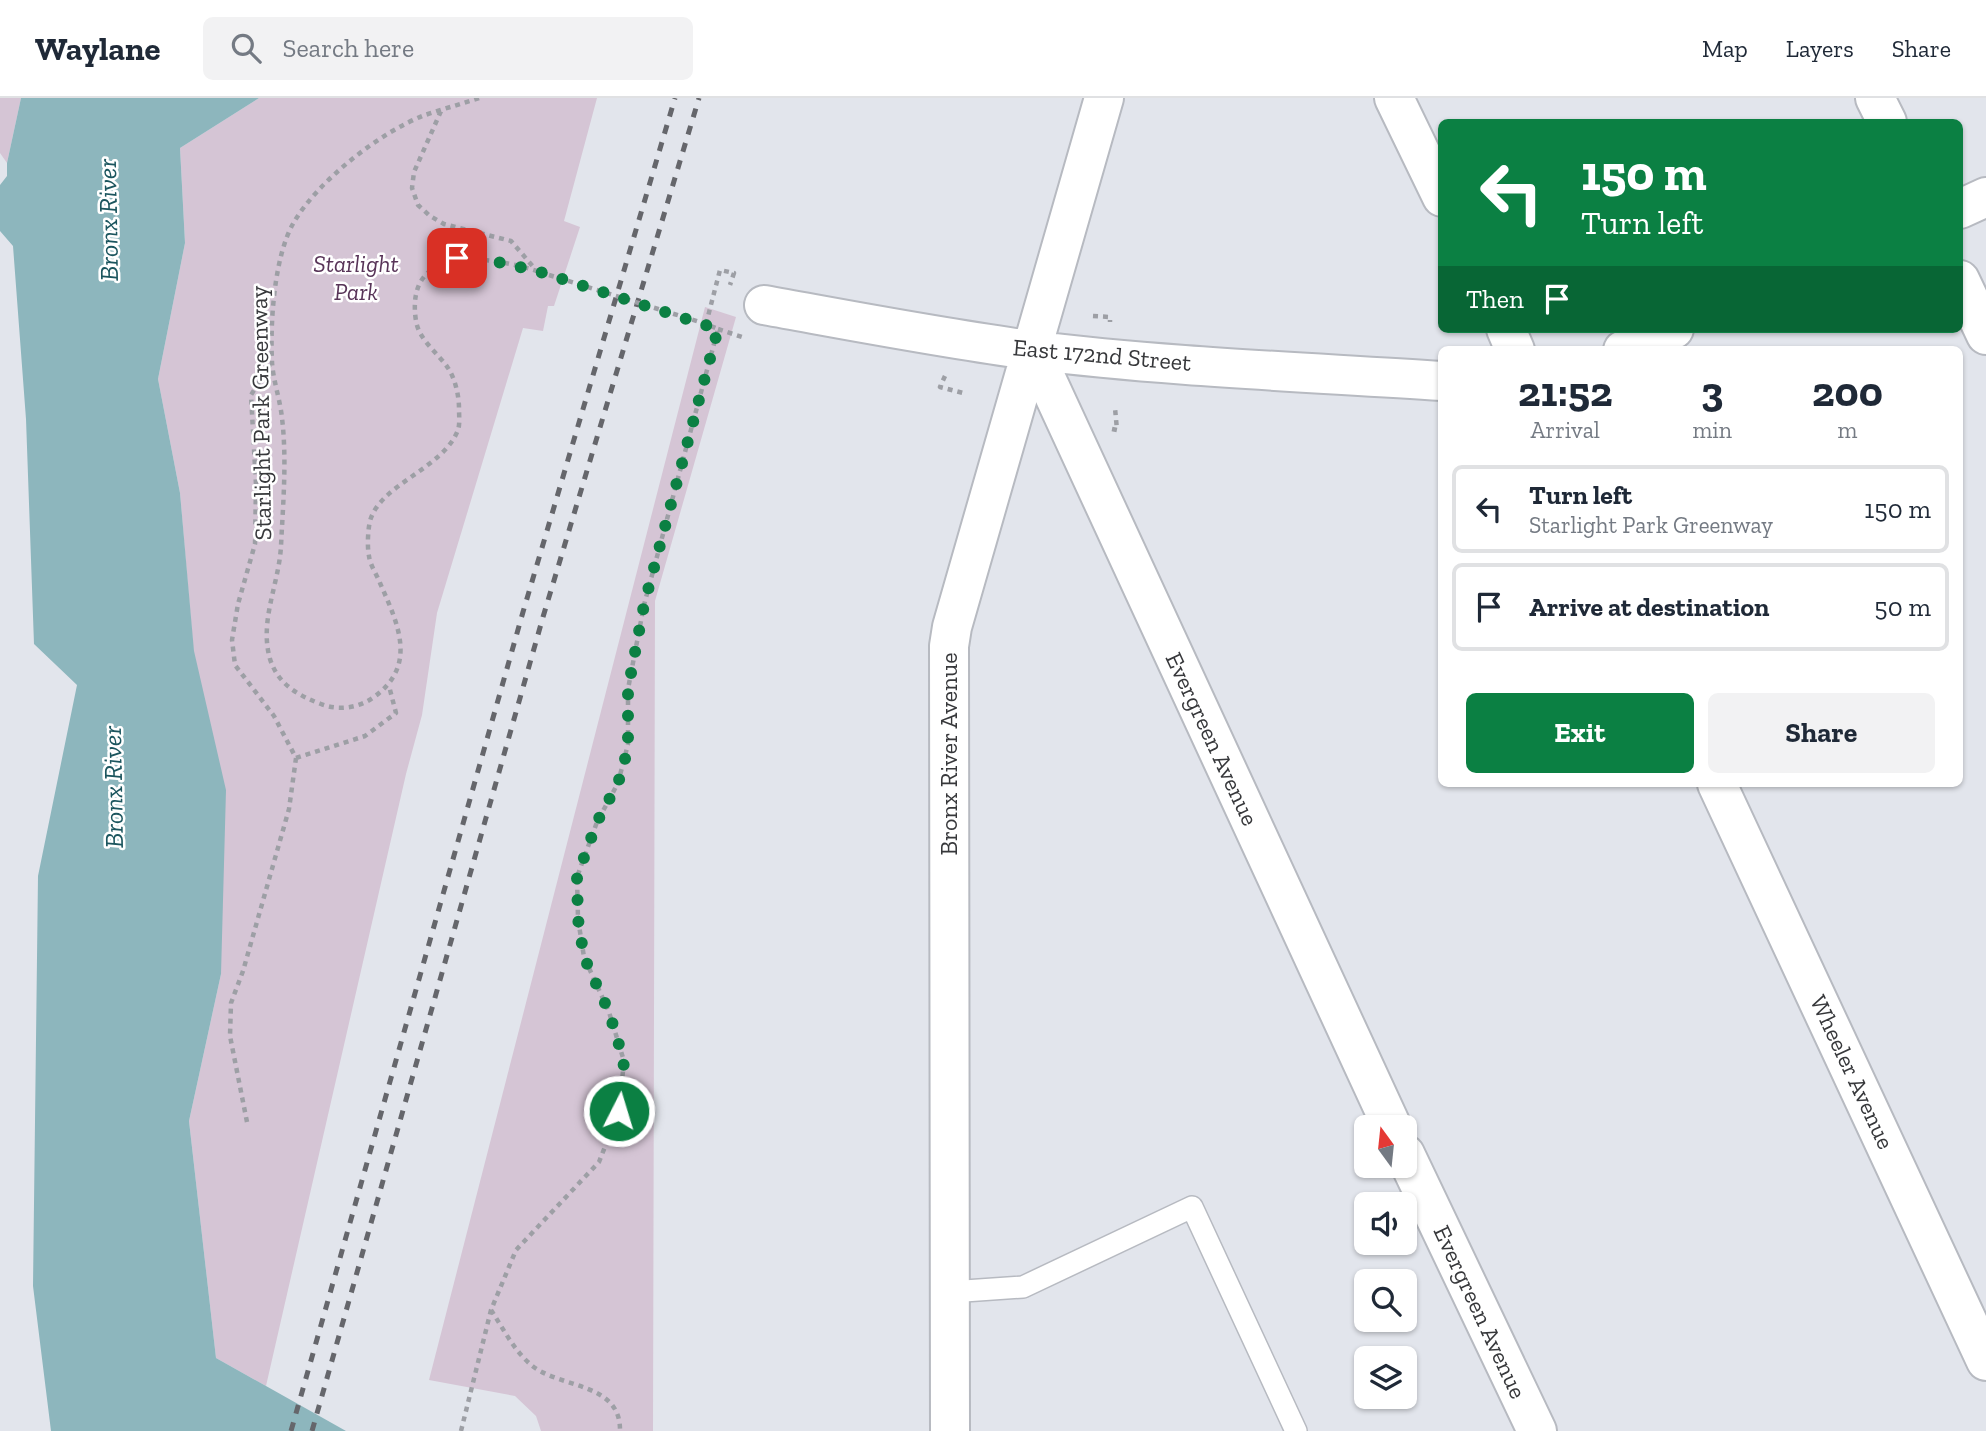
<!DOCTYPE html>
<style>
body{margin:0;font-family:"Zilla Slab",serif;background:#f2f2f3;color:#1f2937;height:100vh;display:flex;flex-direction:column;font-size:26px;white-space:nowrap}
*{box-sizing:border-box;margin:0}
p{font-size:23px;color:#747a83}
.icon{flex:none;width:38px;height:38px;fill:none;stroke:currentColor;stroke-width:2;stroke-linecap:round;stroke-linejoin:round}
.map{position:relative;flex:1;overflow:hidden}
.details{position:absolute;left:1438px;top:248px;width:525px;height:441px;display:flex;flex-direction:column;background:#fff;border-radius:10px;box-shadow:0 2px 5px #0004}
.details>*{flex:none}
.hud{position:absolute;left:1438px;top:21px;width:525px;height:214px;border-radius:10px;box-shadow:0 2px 5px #0004;background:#0b8043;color:#fff;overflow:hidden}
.needle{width:46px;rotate:345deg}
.controls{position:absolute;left:1354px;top:1017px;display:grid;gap:14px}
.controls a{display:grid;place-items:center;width:63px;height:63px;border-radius:10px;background:#fff;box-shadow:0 2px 5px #0004;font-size:35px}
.pin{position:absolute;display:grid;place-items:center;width:60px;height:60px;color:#fff;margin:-30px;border-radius:14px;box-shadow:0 4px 10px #0006}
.me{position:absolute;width:77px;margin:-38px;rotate:5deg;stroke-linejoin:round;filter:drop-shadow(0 0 5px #0008)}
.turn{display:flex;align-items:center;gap:24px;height:147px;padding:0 28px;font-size:32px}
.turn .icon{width:91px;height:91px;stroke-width:2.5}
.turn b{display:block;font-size:49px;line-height:60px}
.then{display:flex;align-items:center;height:66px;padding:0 28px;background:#0003;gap:14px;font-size:26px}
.eta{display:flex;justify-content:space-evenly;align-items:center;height:119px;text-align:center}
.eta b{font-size:42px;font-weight:800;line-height:49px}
.primary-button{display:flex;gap:14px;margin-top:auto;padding:14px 28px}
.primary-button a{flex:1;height:80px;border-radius:10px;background:#0b8043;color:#fff;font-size:28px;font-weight:800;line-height:80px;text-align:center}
.primary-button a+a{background:#f2f2f3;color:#1f2937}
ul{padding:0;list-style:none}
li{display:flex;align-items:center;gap:21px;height:88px;margin:0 14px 10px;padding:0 14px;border:4px solid #e0e1e3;border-radius:10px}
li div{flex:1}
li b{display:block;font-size:26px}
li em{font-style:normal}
header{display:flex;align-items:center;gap:42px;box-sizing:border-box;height:98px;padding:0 35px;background:#fff;border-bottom:2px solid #e0e1e3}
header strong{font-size:33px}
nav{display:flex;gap:38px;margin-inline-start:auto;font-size:24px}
.search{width:490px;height:63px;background:#f2f2f3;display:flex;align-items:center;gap:18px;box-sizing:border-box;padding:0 24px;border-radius:10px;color:#747a83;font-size:26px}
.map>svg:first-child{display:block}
.green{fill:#d5c5d5}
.water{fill:#8db6bd}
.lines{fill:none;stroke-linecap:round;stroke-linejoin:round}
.lane-casing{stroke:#b7bac1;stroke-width:24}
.street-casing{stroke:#b7bac1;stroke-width:42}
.secondary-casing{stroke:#b7bac1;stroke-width:42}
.path{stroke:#9d9fa5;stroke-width:4.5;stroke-dasharray:5 5;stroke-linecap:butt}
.lane{stroke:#fff;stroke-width:21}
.street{stroke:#fff;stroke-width:38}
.secondary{stroke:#fff;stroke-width:38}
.rail{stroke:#65666b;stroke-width:5;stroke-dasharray:9 9;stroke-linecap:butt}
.path-bridge{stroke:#9d9fa5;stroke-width:4.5;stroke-dasharray:5 5;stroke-linecap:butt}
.route{stroke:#0b8043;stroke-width:12;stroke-dasharray:0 21.6}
.labels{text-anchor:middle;stroke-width:5;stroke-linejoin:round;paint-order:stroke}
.park-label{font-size:24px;font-style:italic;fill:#583458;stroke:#fff}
.street-label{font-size:24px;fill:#37383b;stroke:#fff}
.water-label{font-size:26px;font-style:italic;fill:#1b555e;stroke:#fff}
</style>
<header>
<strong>Waylane</strong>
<div class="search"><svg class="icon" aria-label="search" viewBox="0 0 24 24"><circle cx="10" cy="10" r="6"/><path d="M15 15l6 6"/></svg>Search here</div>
<nav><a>Map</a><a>Layers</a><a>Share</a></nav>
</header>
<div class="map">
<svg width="1986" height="1333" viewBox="0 0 1986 1333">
<rect width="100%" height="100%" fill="#e2e5ec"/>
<path class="green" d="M 0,0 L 21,0 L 7,65 L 0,55 Z
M 259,0 L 597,0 L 564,123 L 580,129 L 554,208 L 548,208 L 543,233 L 523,230 L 437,515 L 422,617 L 406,676 L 266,1288 L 216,1260 L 189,1023 L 221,876 L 180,395 L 158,281 L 185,145 L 180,50 Z
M 705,209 L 736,219 L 655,503 L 653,1333 L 541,1333 L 536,1318 L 515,1298 L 429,1282 Z"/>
<path class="water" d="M 21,0 L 259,0 L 180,50 L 185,145 L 158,281 L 180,395 L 194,553 L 226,692 L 221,876 L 189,1023 L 216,1260 L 346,1333 L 51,1333 L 33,1188 L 38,778 L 77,587 L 34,546 L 26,321 L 13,148 L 0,133 L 0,87 L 7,78 L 7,65 Z"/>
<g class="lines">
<defs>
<path id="lane" d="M 950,1194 L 1023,1189 L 1192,1109 L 1296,1333"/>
<path id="street" d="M 1394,0 L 1442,99
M 1875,0 L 1887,24
M 1960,182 L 1986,237
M 1506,231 L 1515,252
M 1033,252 L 1392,1029
M 1717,686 L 1986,1263
M 1405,1056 L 1537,1333"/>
<path id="secondary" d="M 1960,111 L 1986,99
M 764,207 C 853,223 941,240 1030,252 C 1167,269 1305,274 1442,283
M 1623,252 L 1674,231
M 950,1333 L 949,548 L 952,529 L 1104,0"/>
</defs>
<use href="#lane" class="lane-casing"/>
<use href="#street" class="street-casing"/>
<use href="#secondary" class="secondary-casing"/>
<path class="path" d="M 479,0 C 461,6 443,11 425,17 C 380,34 318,83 294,124 C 274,158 270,225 272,264 C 273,282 280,301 282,320 C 287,362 283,406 281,448 C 279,486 259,523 270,561 C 278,586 297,597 321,606 C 338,613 359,610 374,599 C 418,567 398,526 380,485 C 377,477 370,467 369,458 C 367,449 368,431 370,423 C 380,386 443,371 458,332 C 460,326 459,317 459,310 C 459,298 455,280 448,270 C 438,255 419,242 416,223 C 403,139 502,160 549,177
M 441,13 L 414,74 L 412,90 L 418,107 L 430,118 L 444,126 L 511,143 L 536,172
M 1093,218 L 1110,219 L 1110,224
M 718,231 L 742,239
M 945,278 L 940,289 L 963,295
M 1112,331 L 1117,332 L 1115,310
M 296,660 L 365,638 L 396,615 L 389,588
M 247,1024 L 230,938 L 231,905 L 243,873 L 289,711 L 296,660 L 274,618 L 235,567 L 232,542 L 238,506 L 255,446 L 256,387 L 251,297 L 271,265
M 491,1212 C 503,1230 513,1251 530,1266 C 558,1291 621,1283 620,1333
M 461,1333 L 491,1212 L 516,1152 L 599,1064 L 619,1013 L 624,963 L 609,914 L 584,859 L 578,821 L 577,779 L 597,724 L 618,685 L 628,646 L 628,591 L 644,507 L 718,231 L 706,226 L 720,172 L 734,175 L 730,187"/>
<use href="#lane" class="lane"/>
<use href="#street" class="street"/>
<use href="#secondary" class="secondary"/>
<path class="rail" d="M 291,1333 L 523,514 L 675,0
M 312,1333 L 543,519 L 699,0"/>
<path class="path-bridge" d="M 549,177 L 706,226"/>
</g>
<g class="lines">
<path class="route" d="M 457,160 L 480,160 L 537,173 L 718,231 L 644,507 L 628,591 L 628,646 L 624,666 L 618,685 L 597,724 L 577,779 L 578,821 L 584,859 L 609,914 L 624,963 L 619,1013"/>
</g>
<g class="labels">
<g class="park-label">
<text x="356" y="174">Starlight<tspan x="356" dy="28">Park</tspan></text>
</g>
<g class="street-label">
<text transform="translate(1102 257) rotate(5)" y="8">East 172nd Street</text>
<text transform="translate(261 315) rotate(-91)" y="8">Starlight Park Greenway</text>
<text transform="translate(1212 641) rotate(65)" y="8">Evergreen Avenue</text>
<text transform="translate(949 656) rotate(-90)" y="8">Bronx River Avenue</text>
<text transform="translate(1852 974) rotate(65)" y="8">Wheeler Avenue</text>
<text transform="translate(1480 1214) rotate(65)" y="8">Evergreen Avenue</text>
</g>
<g class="water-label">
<text transform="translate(108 122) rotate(-91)" y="9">Bronx River</text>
<text transform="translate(113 689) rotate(-91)" y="9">Bronx River</text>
</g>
</g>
</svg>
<div class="controls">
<a><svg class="needle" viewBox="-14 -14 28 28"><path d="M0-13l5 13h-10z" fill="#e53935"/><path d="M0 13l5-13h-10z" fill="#747a83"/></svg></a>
<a><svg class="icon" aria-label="sound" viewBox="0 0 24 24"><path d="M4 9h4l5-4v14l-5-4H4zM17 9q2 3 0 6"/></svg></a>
<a><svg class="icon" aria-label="search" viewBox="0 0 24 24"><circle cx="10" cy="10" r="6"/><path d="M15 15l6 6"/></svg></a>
<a><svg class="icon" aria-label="layers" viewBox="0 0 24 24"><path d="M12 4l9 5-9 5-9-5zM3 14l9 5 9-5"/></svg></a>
</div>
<div class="pin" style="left:457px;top:160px;background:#d93025"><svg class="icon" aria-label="arrive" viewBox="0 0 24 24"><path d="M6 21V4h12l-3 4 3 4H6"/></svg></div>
<svg class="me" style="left:619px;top:1013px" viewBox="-20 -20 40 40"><circle r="17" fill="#0b8043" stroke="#fff" stroke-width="3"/><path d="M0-11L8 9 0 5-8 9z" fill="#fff"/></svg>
<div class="hud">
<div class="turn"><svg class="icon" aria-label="left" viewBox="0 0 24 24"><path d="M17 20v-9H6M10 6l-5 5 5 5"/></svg><div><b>150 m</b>Turn left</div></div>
<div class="then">Then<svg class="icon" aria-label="arrive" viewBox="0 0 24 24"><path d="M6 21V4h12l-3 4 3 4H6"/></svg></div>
</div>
<section class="details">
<div class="eta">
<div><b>21:52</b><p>Arrival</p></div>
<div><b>3</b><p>min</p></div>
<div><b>200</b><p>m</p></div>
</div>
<ul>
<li><svg class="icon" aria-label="left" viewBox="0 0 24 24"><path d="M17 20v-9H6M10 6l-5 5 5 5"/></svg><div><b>Turn left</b><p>Starlight Park Greenway</p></div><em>150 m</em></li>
<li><svg class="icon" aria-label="arrive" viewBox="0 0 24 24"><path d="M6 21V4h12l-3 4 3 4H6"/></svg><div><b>Arrive at destination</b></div><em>50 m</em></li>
</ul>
<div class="primary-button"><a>Exit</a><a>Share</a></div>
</section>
</div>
